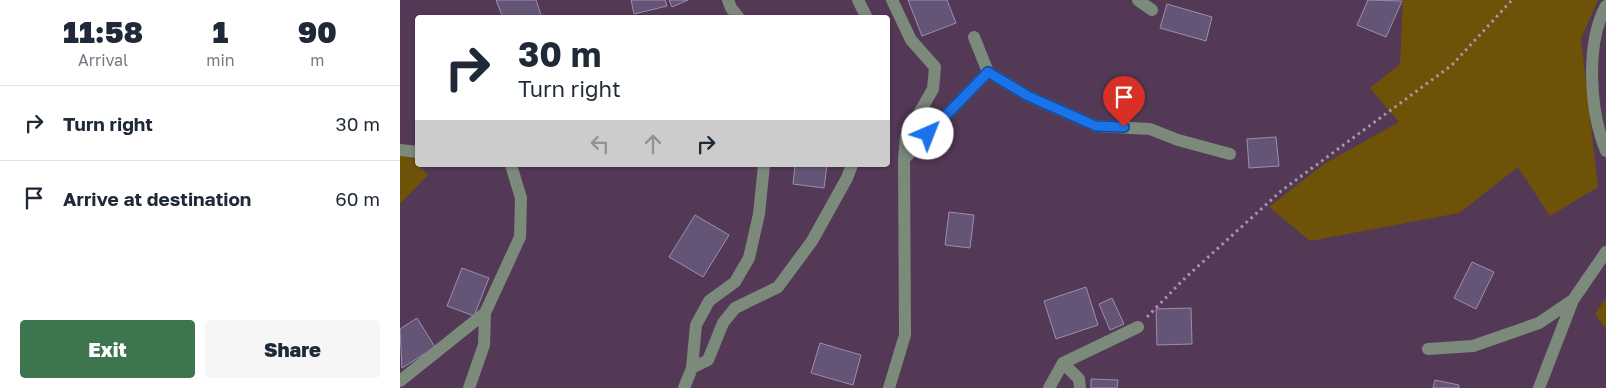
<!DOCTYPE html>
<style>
body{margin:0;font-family:"Golos Text",sans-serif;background:#f6f6f7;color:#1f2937;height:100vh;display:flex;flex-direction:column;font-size:19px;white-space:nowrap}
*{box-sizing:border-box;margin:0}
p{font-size:16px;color:#747a83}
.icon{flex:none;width:28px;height:28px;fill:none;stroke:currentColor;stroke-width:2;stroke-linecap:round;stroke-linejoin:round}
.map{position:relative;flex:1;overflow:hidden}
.panel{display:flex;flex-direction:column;background:#fff;width:400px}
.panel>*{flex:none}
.top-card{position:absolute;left:15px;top:15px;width:475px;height:152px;border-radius:5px;box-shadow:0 1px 4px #0004;background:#fff;color:#1f2937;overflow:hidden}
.pin{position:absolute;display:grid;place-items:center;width:42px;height:42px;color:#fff;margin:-51px -21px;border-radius:50% 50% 50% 0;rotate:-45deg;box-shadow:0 0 5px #0007}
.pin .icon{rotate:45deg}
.me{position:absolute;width:55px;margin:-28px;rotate:44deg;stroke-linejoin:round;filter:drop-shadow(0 0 4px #0008)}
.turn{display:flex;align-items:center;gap:18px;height:105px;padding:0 20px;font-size:22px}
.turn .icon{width:65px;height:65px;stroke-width:2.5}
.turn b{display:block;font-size:35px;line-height:42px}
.lanes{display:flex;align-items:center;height:48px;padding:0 20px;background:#0003;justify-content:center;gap:25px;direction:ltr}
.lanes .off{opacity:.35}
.eta{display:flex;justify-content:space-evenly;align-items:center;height:85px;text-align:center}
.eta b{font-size:30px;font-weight:800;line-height:35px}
.primary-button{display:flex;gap:10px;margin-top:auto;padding:10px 20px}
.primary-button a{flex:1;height:58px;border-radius:5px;background:#3d764e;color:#fff;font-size:20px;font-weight:800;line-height:58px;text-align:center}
.primary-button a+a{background:#f6f6f7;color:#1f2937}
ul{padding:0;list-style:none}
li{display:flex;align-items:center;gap:15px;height:75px;padding:0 20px;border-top:1px solid #e0e1e3}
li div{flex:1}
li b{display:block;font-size:19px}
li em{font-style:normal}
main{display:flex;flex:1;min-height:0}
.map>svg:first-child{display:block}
.green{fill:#6e5208}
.building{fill:#645577;stroke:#9d8db2}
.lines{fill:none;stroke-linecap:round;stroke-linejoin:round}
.path{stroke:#aa95ab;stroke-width:3;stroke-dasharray:2.5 4;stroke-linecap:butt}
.minor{stroke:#7c8a7c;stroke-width:12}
.route-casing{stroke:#114b97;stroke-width:12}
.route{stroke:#1a73e8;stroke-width:9}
</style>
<main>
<section class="panel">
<div class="eta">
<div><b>11:58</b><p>Arrival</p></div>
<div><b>1</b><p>min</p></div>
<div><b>90</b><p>m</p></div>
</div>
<ul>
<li><svg class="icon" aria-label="right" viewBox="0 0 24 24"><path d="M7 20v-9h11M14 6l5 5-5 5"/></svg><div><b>Turn right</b></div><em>30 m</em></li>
<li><svg class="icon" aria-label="arrive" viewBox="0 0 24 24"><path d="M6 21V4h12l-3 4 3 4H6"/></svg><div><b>Arrive at destination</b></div><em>60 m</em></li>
</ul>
<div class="primary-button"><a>Exit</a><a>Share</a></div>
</section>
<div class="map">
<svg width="1206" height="388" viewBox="0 0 1206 388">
<rect width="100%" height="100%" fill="#533955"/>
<path class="green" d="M 1003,0 L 1198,0 L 1181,39 L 1198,187 L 1150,216 L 1118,167 L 1059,213 L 910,241 L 869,207 L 924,164 L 999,122 L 970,88 L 1000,64 Z
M 0,143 L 28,175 L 0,204 Z
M 1206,298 L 1206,329 L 1195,314 Z"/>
<path class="building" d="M 96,0 L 136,0 L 142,18 L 103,18 Z
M 231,0 L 265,0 L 267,6 L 234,14 Z
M 269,0 L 288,0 L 272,7 Z
M 508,0 L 547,0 L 556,23 L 522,36 Z
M 968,0 L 1002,1 L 986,37 L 957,25 Z
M 767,4 L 812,17 L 806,41 L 760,28 Z
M 876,137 L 879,166 L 849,168 L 847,139 Z
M 395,165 L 427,165 L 424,188 L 393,184 Z
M 549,212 L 574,215 L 570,248 L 545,245 Z
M 295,215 L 329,235 L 303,277 L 269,257 Z
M 1072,262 L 1094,272 L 1076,309 L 1054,298 Z
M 62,268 L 89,278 L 74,316 L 47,306 Z
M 686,287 L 698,325 L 656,339 L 644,301 Z
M 712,298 L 724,324 L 710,330 L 699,304 Z
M 791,308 L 792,344 L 757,345 L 756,309 Z
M 17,318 L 35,347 L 2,368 L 0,329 Z
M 420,343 L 461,355 L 453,385 L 411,373 Z
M 691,379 L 718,380 L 717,388 L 691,388 Z
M 1035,380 L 1059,385 L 1059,388 L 1033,388 Z"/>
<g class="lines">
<path class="path" d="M 747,317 L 784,279 L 881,191 L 1052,65 L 1112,0"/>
<path class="minor" d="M 328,0 L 331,8 L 339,18
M 458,0 L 467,18
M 738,0 L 752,10
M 1206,6 C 1185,44 1190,112 1206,151
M 574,37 L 588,72 L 628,96 L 696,126 L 750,129 L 778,140 L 830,154
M 0,150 L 18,152
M 504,159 L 588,72
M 364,165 L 359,214 L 349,258 L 335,282 L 309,301 L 296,325 L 292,368 L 308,360 L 323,323 L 335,308 L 378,287 L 412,241 L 447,178 L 452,165
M 1028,349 L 1073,346 L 1139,323 L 1173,300
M 663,363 L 679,379 L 680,388
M 0,381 L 85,313
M 69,388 L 84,345 L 85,313 L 120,237 L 121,198 L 111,165
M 284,388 L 292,368
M 489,388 L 505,335 L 504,159 L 506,136 L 533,89 L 535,67 L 511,40 L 492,0
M 649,388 L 663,363 L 738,327
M 1139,388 L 1173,300 L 1206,252"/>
</g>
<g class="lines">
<defs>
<path id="route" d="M 528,134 L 588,72 L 628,96 L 696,126 L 724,127"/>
</defs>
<use href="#route" class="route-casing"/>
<use href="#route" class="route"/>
</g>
</svg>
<div class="pin" style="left:724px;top:127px;background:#d93025"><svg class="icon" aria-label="arrive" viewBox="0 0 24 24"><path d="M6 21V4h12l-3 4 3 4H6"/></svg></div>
<svg class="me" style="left:528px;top:134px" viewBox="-20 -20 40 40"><circle r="19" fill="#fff"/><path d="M0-13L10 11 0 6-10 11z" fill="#1a73e8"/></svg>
<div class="top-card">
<div class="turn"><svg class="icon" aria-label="right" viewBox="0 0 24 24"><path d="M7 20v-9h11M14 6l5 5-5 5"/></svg><div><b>30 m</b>Turn right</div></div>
<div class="lanes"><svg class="icon off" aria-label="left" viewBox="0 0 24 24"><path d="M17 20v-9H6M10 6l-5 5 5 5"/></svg><svg class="icon off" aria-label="ahead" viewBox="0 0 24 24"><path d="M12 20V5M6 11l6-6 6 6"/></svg><svg class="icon" aria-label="right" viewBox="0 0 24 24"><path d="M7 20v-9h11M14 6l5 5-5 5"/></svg></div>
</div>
</div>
</main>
